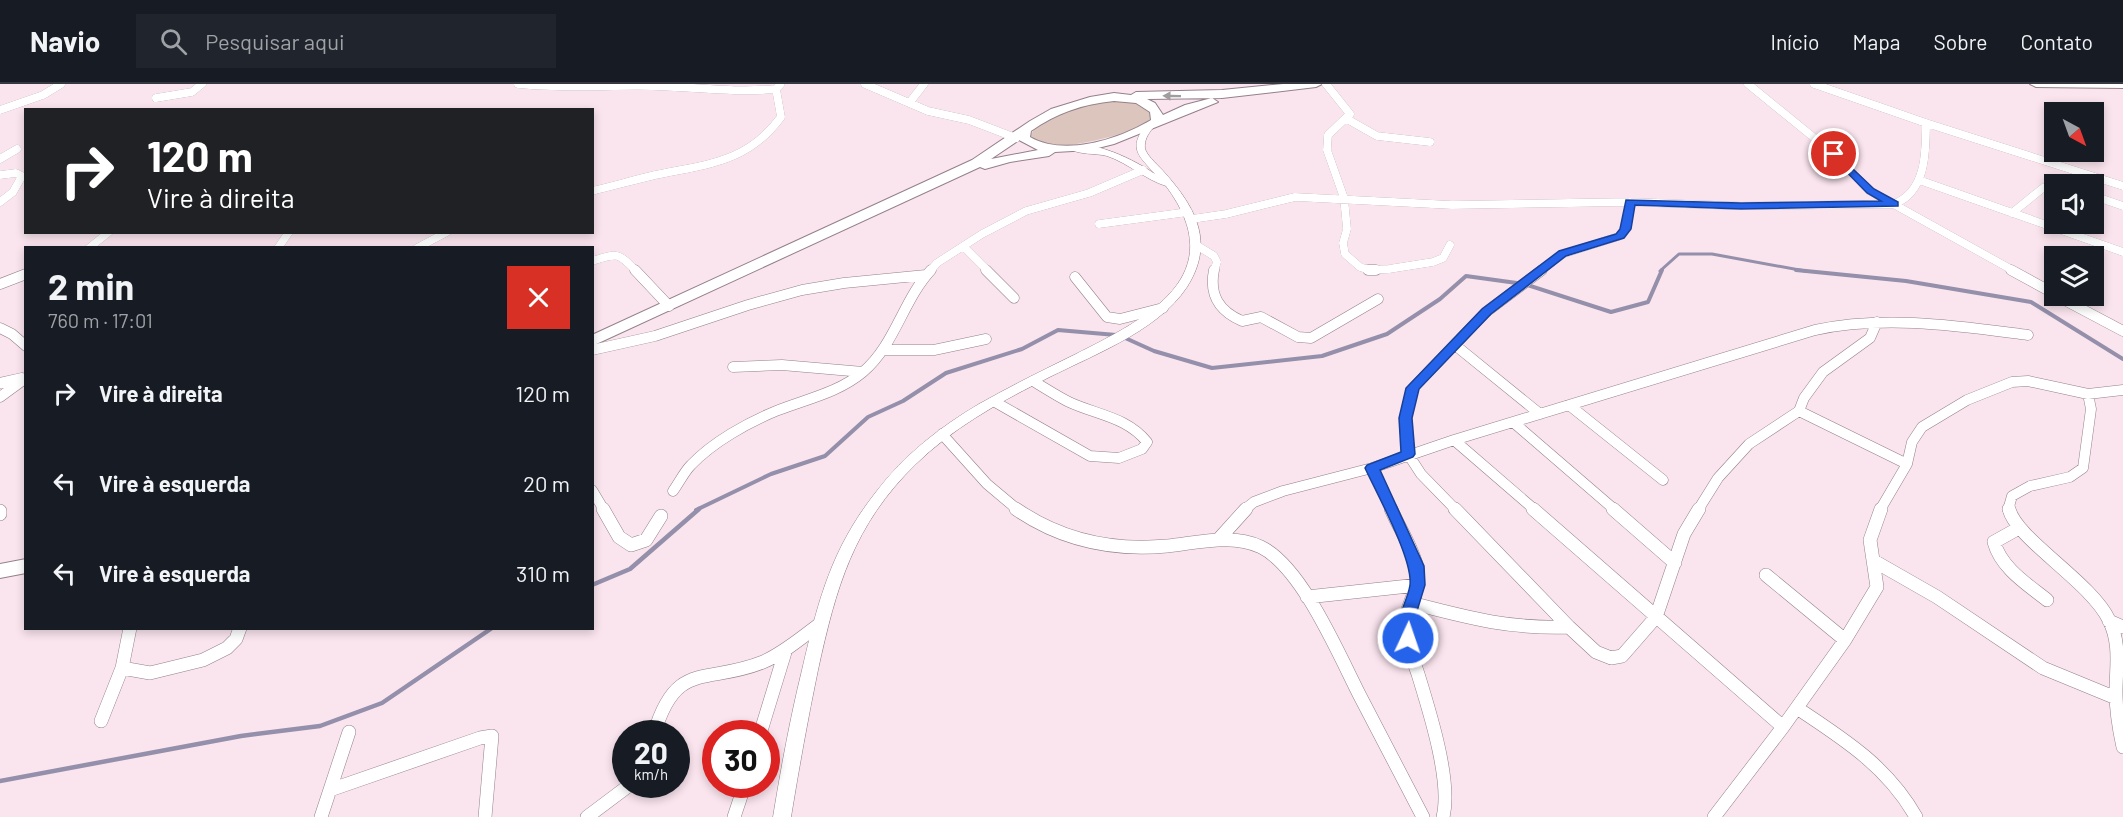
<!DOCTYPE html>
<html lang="pt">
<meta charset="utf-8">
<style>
body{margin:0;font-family:Barlow,sans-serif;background:#20242c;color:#f1f3f6;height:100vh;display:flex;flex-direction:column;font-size:22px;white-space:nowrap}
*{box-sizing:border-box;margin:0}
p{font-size:20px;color:#9ea1a6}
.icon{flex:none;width:33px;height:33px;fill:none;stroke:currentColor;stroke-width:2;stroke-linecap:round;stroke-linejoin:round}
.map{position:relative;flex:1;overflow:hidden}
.side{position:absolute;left:24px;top:162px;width:570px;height:384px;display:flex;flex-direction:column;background:#171b24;border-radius:0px;box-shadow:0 3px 9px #0003}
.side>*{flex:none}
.hud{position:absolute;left:24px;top:24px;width:570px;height:126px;border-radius:0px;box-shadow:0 3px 9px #0003;background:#202124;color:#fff;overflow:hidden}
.needle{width:39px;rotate:139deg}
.tools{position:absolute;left:2044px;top:18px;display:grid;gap:12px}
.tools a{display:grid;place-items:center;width:60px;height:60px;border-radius:0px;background:#171b24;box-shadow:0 3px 9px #0003;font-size:30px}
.speed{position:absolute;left:612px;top:636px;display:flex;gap:12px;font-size:30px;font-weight:700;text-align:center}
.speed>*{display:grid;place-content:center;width:78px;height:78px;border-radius:50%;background:#171b24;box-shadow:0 3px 9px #0003;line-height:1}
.speed small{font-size:15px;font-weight:400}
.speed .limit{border:9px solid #d22;background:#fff;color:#111}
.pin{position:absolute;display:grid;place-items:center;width:51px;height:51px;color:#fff;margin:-26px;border:3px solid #fff;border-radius:50%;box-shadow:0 2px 6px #0007}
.me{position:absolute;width:66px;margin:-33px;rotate:3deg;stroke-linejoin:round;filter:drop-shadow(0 0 4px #0008)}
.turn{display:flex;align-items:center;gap:21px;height:126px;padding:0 24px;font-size:27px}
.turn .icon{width:78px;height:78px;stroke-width:2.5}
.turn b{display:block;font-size:42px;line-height:51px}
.round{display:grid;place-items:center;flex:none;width:63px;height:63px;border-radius:0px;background:#20242c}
.overview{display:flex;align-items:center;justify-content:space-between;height:102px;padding:0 24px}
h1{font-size:36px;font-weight:700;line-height:45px}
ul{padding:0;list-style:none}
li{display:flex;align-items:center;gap:18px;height:90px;padding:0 24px}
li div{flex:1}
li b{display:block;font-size:22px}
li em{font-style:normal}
header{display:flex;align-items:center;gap:36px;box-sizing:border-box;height:84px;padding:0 30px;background:#171b24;border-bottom:2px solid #363941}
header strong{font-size:28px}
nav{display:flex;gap:33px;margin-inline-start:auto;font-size:21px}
.search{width:420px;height:54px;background:#20242c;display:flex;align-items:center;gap:15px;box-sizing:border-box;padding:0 21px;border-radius:0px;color:#9ea1a6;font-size:22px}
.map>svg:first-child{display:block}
.green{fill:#dcc5bd}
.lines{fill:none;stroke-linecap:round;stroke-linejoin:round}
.stream-far2{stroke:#948faa;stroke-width:3}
.stream-far1{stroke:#948faa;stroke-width:4}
.stream{stroke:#948faa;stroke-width:4.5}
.minor-far2-casing{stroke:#94808a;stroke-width:8}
.minor-far1-casing{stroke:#94808a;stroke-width:11}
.minor-casing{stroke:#94808a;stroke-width:14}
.tertiary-casing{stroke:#94808a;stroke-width:1}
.primary-casing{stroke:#94808a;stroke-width:2}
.minor-far2{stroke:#fff;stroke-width:8}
.minor-far1{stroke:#fff;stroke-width:10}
.minor{stroke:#fff;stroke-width:13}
.tertiary{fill:#fff;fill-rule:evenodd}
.primary{fill:#fff;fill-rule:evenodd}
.oneway{fill:#a09d9f}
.route{fill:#2563eb;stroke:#184099;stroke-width:1.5}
</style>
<header>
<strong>Navio</strong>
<div class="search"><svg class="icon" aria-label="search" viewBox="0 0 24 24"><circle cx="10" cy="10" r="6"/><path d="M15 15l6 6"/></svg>Pesquisar aqui</div>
<nav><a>Início</a><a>Mapa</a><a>Sobre</a><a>Contato</a></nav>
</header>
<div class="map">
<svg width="2123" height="733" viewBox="0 0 2123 733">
<rect width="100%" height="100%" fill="#fae4ee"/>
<path class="green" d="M 1105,16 L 1137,19 L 1150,27 L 1150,37 C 1135,49 1071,64 1052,62 C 1045,62 1037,57 1030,54 C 1035,32 1085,22 1105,16 Z"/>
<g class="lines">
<path class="stream-far2" d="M 1660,187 L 1679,170 L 1712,170 L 1805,187"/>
<path class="stream-far1" d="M 1796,186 L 1906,197 L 2031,218 L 2123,275
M 1123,253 L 1154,267 L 1212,284 L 1322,272 L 1387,250 L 1440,215 L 1466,192 L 1524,200 L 1611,228 L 1648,218 L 1662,186
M 696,426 L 771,390 L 825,372 L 868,333 L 903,317 L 946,289 L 1022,265 L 1058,246 L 1116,251"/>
<path class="stream" d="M 592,501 L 630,485 L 699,425
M 0,697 L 241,652 L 320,642 L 382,619 L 492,544"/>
<defs>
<path id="minor-far2" d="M 518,0 C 563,5 607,1 652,2 C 693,3 734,9 776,5
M 865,0 L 928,27 L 969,36 L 1016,54
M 1326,0 L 1350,30 L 1328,51 L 1327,66 L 1344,114 L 1347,145 L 1343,159 L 1345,170 L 1360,183 L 1369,186 L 1389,185 L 1433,178 L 1443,174 L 1450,161
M 1748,0 L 1834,70 L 1870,107 L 2014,187
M 1814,0 L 1926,39 L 2123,102
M 156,14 L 192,8 L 202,0
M 910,18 L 924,0
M 0,26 L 43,11 L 61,0
M 1347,35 L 1377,52 L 1430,58
M 0,75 L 17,65
M 0,91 L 16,89 L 22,92 L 13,108 L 0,118
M 1919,96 L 2123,168
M 2056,100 L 2085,90
M 592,107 C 613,102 634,96 655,91 C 707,80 747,79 781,33 L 776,5 L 780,1
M 2094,112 L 2123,122
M 2012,129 L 2043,104 L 2055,101
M 1192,135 L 1226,130 L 1295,113 L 1452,121 L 1630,118 L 1741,122 L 1894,120 C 1926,108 1926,68 1926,39
M 1099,140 L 1188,128
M 1196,161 L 1214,172 L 1217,178 L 1214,187
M 964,163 L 988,187
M 89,164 L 109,148
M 278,164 L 289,148
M 417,164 L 447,148
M 592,177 C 617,169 618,168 636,187
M 930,187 L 937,179 L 982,150 L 1026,127 L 1089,109 L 1143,86
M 1540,187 L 1563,170 L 1620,152 L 1625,145 L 1630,118"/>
<path id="minor-far1" d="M 635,186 L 669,222
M 986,186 L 1014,214
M 1214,186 C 1209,211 1219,227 1242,237 L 1261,233 L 1298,253 L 1311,254 L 1378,215
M 1368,186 L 1376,186
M 2011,186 L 2055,210
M 1075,193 L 1107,233 L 1120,235 L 1163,224
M 0,200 L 26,190
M 2057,212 L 2123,247
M 0,244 L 12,250 L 26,262
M 1455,261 L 1540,330
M 592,266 L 655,252 L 748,221 L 802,206 L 844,199 L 926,191
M 884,266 L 934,266 L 986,255
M 733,283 L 782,281 L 863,288
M 0,299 L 22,294
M 0,313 L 26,294
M 995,318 L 1090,372 L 1119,374 L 1142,365 L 1147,358 C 1127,333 1097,331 1069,318 C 1057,312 1045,304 1033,297
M 1569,321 L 1663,396
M 1799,327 L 1907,380
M 1513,338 L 1615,426
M 942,350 L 987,400 L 1018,426
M 1454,356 L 1535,426
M 1372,384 L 1392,426
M 592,406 L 604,426
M 673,407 C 679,399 684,388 691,381 C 713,358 747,339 776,327 C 806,315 838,309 863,288 C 895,261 903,216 931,186
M 1244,426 L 1254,418 L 1283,407 L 1372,384 L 1454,356 L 1815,246 C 1886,231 1957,242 2028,251
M 1456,426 L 1421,390 L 1408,370 L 1405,334 L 1413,304 L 1486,228 L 1542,186
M 1698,426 L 1718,394 L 1749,360 L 1799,327 L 1804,314 L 1823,288 L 1870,254 L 1877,238
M 1880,426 L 1907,380 L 1912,358 L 1922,343 L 1967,316 L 2012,298 L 2028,297 L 2088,310 L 2123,306
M 2008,426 L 2012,412 L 2030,402 L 2070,393 L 2083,384 L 2091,325 L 2088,310"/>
<path id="minor" d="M 603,425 L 619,453 L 631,461 L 646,456 L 661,432
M 1016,425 C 1061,456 1113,467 1167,462 C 1197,459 1232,449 1261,463 C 1302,483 1339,571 1360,612 C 1381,652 1402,693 1423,733
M 1391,425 C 1398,442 1414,466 1417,484 C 1421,506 1405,521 1405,541 C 1405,557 1413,575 1418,590 C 1429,626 1452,697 1443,733
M 1455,425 L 1569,543 L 1596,568 L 1611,574 L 1622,572 L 1656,533 L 1684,450 L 1699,425
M 1533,425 L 1783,643
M 1613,425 L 1675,479
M 2009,425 C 2016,455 2091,498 2109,536 C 2121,560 2116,583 2116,608 C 2116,627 2119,645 2123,663
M 0,427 L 0,430
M 2019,444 L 1994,458 C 2001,484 2027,500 2047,516
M 1218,456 L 1246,425
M 1874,477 L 1937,513 L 2043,584 L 2116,614
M 1766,491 L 1845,556
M 1307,513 L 1418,501
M 1411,519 C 1469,534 1509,545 1569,543
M 2109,537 L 2123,543
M 122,584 L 150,589 L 203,576 L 227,564 L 236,555 L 240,544
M 1797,624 C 1844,655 1888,683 1916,733
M 101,637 L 122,584 L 130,544
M 654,650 C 676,575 706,601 763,578 C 784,569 802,553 820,540
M 760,650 L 786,565
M 330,706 L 480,654 L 492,652 L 485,733
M 321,733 L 349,648
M 587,733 L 631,700
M 734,733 L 745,700
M 1714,733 L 1783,643 L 1845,556 L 1877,503 L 1870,456 L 1881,425"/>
<path id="tertiary" d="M 1145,42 L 1153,44 C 1148,50 1144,56 1145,65 C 1148,73 1159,82 1165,89 C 1196,124 1215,159 1187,203 C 1157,249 1087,273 1040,298 C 996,320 952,345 916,380 C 853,441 836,504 818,586 C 808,634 799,684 791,733 L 773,733 C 781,684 790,635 802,586 C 818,517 831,465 876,408 C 904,371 940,343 979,320 C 1011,302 1043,286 1076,270 C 1147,234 1233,192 1166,102 C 1146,96 1128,79 1107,72 C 1096,69 1079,71 1070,65 C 1089,52 1138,78 1155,90 C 1139,72 1128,65 1145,42 Z"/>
<path id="primary" d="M 1283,0 L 1322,0 L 1316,3 L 1222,14 L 1147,15 L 1155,19 L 1163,31 L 1185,21 L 1212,14 L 1218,18 L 1114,60 L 1090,66 L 1055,68 L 1049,72 L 1010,78 L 985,85 L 980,83 L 592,262 L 592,251 L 972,76 L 1030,37 L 1051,25 L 1090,13 L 1114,9 L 1131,11 L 1136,8 L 1222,6 ZM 1114,17 L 1136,19 L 1150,28 L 1151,36 C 1119,55 1065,73 1030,53 L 1031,47 C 1056,29 1083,20 1114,17 ZM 1019,56 L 1038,66 L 991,75 Z
M 2030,0 L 2123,0 L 2123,4 L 2036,3 Z
M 26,475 L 26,489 L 0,494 L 0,480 Z"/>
</defs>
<use href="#minor-far2" class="minor-far2-casing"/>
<use href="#minor-far1" class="minor-far1-casing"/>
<use href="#minor" class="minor-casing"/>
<use href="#tertiary" class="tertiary-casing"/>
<use href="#primary" class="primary-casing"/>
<use href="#minor-far2" class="minor-far2"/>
<use href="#minor-far1" class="minor-far1"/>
<use href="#minor" class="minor"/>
<use href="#tertiary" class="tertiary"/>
<use href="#primary" class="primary"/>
</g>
<defs><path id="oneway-solid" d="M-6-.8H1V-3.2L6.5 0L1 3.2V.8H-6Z" transform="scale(1.5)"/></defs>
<use class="oneway" href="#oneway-solid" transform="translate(1172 12) rotate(-179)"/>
<path class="route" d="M 1834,67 L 1874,105 L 1898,118 L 1898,122 L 1741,125 L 1635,121 L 1631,145 L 1624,154 L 1566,172 L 1491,230 L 1419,305 L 1412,334 L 1415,370 L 1413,373 L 1380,386 L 1424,482 L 1425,501 L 1413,540 L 1416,554 L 1414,559 L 1408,560 L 1402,559 C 1391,538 1407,521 1410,501 C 1413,475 1377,410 1365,384 L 1367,381 L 1401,368 L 1399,334 L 1406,304 L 1482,225 L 1559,167 L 1616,150 L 1620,145 L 1626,116 L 1741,119 L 1881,117 L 1867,109 L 1831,72 L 1829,70 Z"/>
</svg>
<div class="tools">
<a><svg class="needle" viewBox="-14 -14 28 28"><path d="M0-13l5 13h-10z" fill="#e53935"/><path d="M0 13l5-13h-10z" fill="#9ea1a6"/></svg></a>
<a><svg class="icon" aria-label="sound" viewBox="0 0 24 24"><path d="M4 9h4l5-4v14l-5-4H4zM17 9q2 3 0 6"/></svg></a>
<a><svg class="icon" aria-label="layers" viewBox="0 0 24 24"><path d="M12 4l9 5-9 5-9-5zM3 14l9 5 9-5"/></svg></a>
</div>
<div class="speed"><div>20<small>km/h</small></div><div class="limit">30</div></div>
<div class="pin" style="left:1834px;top:70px;background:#d93025"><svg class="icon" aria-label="arrive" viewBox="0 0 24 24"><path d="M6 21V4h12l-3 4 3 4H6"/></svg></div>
<svg class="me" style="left:1408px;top:554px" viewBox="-20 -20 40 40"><circle r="17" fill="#2563eb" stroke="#fff" stroke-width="3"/><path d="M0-11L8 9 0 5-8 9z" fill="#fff"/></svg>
<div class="hud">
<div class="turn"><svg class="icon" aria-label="right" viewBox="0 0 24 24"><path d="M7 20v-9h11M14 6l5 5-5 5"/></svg><div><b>120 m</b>Vire à direita</div></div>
</div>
<section class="side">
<div class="overview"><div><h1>2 min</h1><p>760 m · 17:01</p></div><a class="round" style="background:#d93025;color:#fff"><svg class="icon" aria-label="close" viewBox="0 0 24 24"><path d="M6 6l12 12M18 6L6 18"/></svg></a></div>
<ul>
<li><svg class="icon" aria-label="right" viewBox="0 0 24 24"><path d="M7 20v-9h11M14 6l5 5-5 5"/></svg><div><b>Vire à direita</b></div><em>120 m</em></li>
<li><svg class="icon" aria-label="left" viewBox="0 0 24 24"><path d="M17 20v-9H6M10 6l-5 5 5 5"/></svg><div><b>Vire à esquerda</b></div><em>20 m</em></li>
<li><svg class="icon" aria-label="left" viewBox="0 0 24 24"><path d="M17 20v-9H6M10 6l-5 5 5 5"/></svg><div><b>Vire à esquerda</b></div><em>310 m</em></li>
</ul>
</section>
</div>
